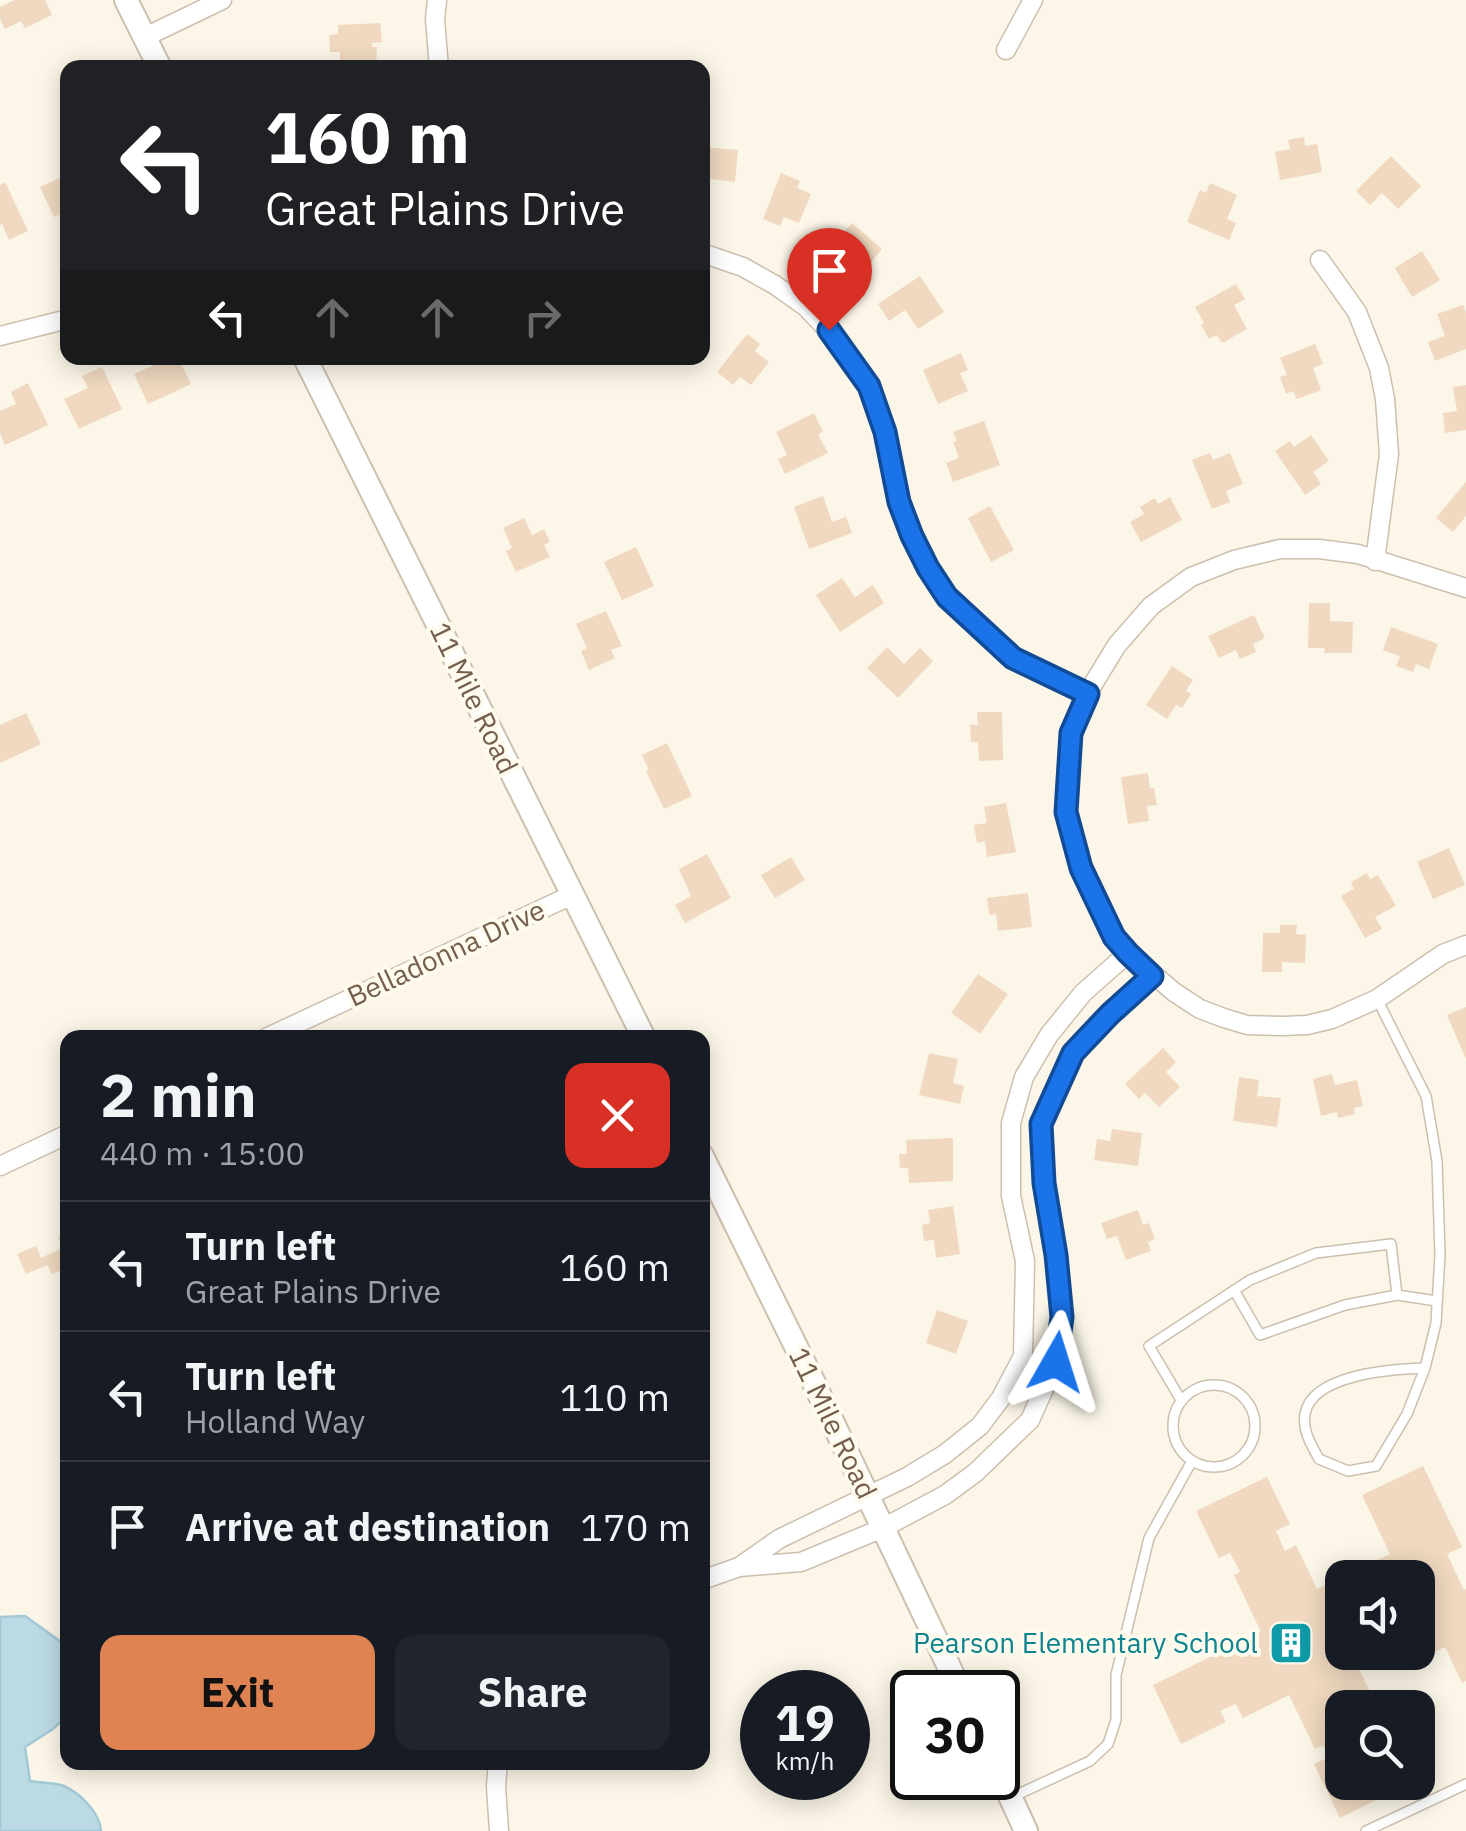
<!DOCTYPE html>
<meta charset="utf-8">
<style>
body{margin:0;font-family:"IBM Plex Sans",sans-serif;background:#20242c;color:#f1f3f6;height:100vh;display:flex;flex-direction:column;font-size:38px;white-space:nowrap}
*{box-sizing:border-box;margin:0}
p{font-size:32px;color:#9ea1a6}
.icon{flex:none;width:55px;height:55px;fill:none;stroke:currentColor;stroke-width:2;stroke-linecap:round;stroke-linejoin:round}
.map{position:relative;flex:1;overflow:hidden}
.panel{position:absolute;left:60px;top:1030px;width:650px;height:740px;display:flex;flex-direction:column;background:#171b24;border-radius:20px;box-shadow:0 5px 25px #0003}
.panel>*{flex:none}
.hud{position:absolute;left:60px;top:60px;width:650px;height:305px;border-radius:20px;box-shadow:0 5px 25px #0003;background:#202124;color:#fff;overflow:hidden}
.fabs{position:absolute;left:1325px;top:1560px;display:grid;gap:20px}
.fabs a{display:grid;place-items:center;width:110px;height:110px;border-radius:20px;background:#171b24;box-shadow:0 5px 25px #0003;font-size:50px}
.speed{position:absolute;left:740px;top:1670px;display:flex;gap:20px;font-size:50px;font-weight:700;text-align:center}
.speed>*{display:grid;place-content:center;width:130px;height:130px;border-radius:50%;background:#171b24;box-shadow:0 5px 25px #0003;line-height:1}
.speed small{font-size:25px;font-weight:400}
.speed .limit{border:5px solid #111;border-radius:15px;background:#fff;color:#111}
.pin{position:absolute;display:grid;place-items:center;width:85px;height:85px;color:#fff;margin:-102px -42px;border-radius:50% 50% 50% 0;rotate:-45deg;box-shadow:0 0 10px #0007}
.pin .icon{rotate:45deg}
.me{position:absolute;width:110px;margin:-55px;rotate:6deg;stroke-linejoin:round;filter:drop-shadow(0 0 8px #0008)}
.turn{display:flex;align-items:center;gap:35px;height:210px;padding:0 40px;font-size:45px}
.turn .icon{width:130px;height:130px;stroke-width:2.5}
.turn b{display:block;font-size:70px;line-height:85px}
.lanes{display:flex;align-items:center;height:95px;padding:0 40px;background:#0003;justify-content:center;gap:50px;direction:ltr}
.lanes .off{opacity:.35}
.round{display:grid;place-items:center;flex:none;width:105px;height:105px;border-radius:20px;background:#20242c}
.head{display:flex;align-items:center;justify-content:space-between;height:170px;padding:0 40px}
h1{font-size:60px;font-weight:800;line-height:75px}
.action{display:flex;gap:20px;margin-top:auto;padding:20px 40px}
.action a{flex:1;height:115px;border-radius:20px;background:#df8352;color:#111;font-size:40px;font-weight:800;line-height:115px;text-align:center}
.action a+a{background:#20242c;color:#f1f3f6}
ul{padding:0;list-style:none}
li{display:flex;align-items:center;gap:30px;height:130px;padding:0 40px;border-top:2px solid #363941}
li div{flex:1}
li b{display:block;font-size:38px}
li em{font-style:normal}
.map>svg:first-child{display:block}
.water{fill:#bcdae4;stroke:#a3c8d6;stroke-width:2.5}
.building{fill:#f0d9c0}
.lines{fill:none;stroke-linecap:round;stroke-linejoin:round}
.service-casing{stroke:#cdbfae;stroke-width:12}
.minor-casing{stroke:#cdbfae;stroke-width:21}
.tertiary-casing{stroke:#cdbfae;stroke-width:26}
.service{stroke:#fff;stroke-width:9}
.minor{stroke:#fff;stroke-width:18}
.tertiary{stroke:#fff;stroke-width:22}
.route-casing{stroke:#114b97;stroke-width:25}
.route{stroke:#1a73e8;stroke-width:18}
.labels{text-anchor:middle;stroke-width:8;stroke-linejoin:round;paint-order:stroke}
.street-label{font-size:28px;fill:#745f4c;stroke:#fefaed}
.culture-label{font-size:28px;fill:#0d838f;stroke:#fefaed;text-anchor:end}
</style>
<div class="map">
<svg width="1466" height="1831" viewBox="0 0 1466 1831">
<rect width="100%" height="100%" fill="#fbf6e7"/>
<path class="water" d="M 25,1616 L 68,1647 L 67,1716 L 53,1729 L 25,1747 L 30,1781 C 40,1783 55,1782 64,1786 C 81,1794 100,1813 101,1831 L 0,1831 L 0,1617 Z"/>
<path class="building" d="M 15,0 L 45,0 L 52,15 L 25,28 L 21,21 L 5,29 L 0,19 L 0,7 Z
M 380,23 L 382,42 L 372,43 L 372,47 L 377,47 L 376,66 L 340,68 L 340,52 L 330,52 L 329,35 L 338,34 L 338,25 Z
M 1304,137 L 1305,146 L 1317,144 L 1322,172 L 1280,180 L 1275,152 L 1290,149 L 1288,140 Z
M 702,147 L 738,150 L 735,182 L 710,179 L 708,198 L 702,197 Z
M 1391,156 L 1421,186 L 1398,209 L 1382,193 L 1370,205 L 1356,191 Z
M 781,173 L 800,181 L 797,188 L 811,194 L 799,223 L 784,217 L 780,226 L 763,219 Z
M 68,174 L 68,211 L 54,217 L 40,187 Z
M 5,182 L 28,231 L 9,240 L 2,224 L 0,225 L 0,185 Z
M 1210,183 L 1237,195 L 1227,219 L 1236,223 L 1229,240 L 1187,222 L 1200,190 L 1206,193 Z
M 852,223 L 882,249 L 861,274 L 842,258 L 837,264 L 821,250 L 838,229 L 843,233 Z
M 1422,251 L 1440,280 L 1412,297 L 1395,268 Z
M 920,276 L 944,312 L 918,329 L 905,310 L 889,321 L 878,304 Z
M 1236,284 L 1245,299 L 1234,305 L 1247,329 L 1222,343 L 1217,335 L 1209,339 L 1201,325 L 1204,323 L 1195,307 Z
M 1463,305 L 1466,313 L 1466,349 L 1435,361 L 1428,342 L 1445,336 L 1437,314 Z
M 747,334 L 760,344 L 755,351 L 769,362 L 751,385 L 740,377 L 733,385 L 717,372 Z
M 1315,344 L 1323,364 L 1313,368 L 1321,390 L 1297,399 L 1293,391 L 1286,394 L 1280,377 L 1287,375 L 1280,358 Z
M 961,353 L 968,370 L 960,373 L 968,391 L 938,404 L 923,370 Z
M 156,358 L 178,358 L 191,384 L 148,404 L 134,374 L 159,363 Z
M 102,367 L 122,409 L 79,429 L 64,399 L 88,388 L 82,376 Z
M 28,383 L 48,425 L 5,445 L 0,433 L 0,411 L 16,404 L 11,392 Z
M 1466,385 L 1466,430 L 1445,433 L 1443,413 L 1457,411 L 1453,387 Z
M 814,413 L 823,432 L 818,434 L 828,453 L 785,474 L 778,459 L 787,455 L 776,432 Z
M 984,421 L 1000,465 L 953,482 L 946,463 L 959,458 L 953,442 L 957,441 L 953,432 Z
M 1311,435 L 1329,461 L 1313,472 L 1321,484 L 1305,495 L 1275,451 L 1290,441 L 1294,447 Z
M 1210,453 L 1213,460 L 1230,453 L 1243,484 L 1226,491 L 1230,502 L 1212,509 L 1192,460 Z
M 1466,482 L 1466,516 L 1453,532 L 1436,518 Z
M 823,496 L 832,522 L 846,517 L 852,533 L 809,549 L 794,507 Z
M 1170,497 L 1182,520 L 1141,542 L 1130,522 L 1144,514 L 1140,507 L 1155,498 L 1158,504 Z
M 990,506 L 1014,550 L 991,562 L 968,518 Z
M 524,518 L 532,535 L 544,529 L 550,542 L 544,545 L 550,557 L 516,572 L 506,551 L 512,548 L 503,528 Z
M 636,547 L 654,586 L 622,600 L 604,562 Z
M 842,578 L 855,597 L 873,585 L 884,603 L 840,632 L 816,595 Z
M 1309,603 L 1330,603 L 1330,621 L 1353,622 L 1352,653 L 1324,653 L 1325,648 L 1308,648 Z
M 606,611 L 622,646 L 611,650 L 615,658 L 589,670 L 581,651 L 587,648 L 576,624 Z
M 1254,615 L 1265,638 L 1253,644 L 1256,652 L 1240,659 L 1236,650 L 1219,658 L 1208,636 Z
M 1391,627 L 1438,644 L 1429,669 L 1416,664 L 1413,672 L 1396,666 L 1400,656 L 1383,650 Z
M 887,647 L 904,664 L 920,648 L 933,661 L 898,698 L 867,668 Z
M 1172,666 L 1193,680 L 1186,691 L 1191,694 L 1182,708 L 1176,705 L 1167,719 L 1146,705 Z
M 977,712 L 1002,712 L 1003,760 L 979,761 L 978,742 L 971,742 L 970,725 L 978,725 Z
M 26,713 L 41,744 L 0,763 L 0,725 Z
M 667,743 L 692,796 L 664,809 L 646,771 L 649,770 L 642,755 Z
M 1148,773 L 1150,788 L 1154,788 L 1157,805 L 1147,806 L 1149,821 L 1128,824 L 1121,777 Z
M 1006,803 L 1016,852 L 987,857 L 985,841 L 977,843 L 974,825 L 987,823 L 984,807 Z
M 1449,848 L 1465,885 L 1433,899 L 1417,862 Z
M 707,854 L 731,898 L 685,923 L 675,905 L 691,896 L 679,869 Z
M 791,857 L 805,880 L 775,898 L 761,875 Z
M 1367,873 L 1370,879 L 1378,875 L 1396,906 L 1375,917 L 1382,929 L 1365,938 L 1341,896 L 1354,889 L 1351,882 Z
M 1028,893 L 1032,927 L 998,931 L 996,914 L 989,915 L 987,898 Z
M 1280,925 L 1297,925 L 1296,934 L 1306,935 L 1305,963 L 1282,962 L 1282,972 L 1262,972 L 1263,933 L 1280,933 Z
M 978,974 L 1008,994 L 980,1034 L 951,1013 Z
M 1466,1007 L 1466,1059 L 1447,1015 Z
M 1163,1048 L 1176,1062 L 1166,1072 L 1180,1087 L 1159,1107 L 1145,1093 L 1139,1099 L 1125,1084 Z
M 929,1053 L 958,1059 L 953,1083 L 964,1086 L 960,1104 L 919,1095 Z
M 1332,1074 L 1335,1085 L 1357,1080 L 1363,1106 L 1354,1108 L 1355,1114 L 1338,1118 L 1337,1112 L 1321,1116 L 1313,1079 Z
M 1239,1077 L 1259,1080 L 1257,1096 L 1281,1098 L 1277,1127 L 1233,1121 Z
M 1112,1129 L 1142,1133 L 1138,1166 L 1094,1160 L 1097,1139 L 1110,1141 Z
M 953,1138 L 953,1181 L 909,1183 L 908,1168 L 900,1168 L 899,1154 L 907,1154 L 906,1140 Z
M 953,1206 L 960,1254 L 936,1258 L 934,1240 L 924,1241 L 922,1225 L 930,1223 L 928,1210 Z
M 1138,1210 L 1143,1225 L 1149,1223 L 1155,1239 L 1148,1242 L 1151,1251 L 1126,1260 L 1117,1236 L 1107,1239 L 1101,1223 Z
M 68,1232 L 68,1267 L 52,1274 L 47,1265 L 26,1274 L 17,1254 L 36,1246 L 41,1258 L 63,1248 L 58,1237 Z
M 937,1310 L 968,1321 L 956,1354 L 926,1343 Z
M 1423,1466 L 1462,1547 L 1447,1554 L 1464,1590 L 1466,1589 L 1466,1681 L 1462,1683 L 1445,1647 L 1429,1655 L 1422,1641 L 1418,1644 L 1418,1578 L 1342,1578 L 1342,1652 L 1399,1652 L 1360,1671 L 1378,1708 L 1342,1708 L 1342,1782 L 1412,1782 L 1340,1818 L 1314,1764 L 1329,1757 L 1323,1745 L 1315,1749 L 1289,1695 L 1243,1718 L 1236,1704 L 1220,1711 L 1226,1722 L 1181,1744 L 1153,1685 L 1261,1632 L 1234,1575 L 1240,1572 L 1230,1553 L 1219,1558 L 1196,1511 L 1267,1477 L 1290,1524 L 1276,1531 L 1285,1551 L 1296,1545 L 1317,1589 L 1390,1554 L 1362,1495 Z"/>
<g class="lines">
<defs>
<path id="service" d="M 1377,999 L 1426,1096 L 1437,1161 L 1440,1255 L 1436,1323 L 1425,1368 L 1407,1414 L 1376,1466 L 1348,1471 L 1319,1459 C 1312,1446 1302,1431 1305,1414 C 1312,1374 1393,1369 1425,1368
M 1234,1290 L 1260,1335 L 1345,1305 L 1397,1295
M1173 1426a41 41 0 1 1 82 0a41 41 0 1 1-82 0Z
M 1181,1400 L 1149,1346 L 1250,1280 L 1316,1253 L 1391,1244 L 1397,1295 L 1437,1301
M 1010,1798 L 1090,1761 L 1108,1744 L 1116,1720 L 1116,1675 L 1149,1538 L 1192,1461
M 1366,1831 L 1466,1784"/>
<path id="minor" d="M 437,0 L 435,19 L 439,68
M 145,37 L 222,0
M 1006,50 L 1033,0
M 702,253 L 743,267 L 775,285 L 806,307 L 829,331 L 869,386 L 885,433 L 899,502 L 928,568 L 947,597 L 1013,658 L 1087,694
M 1320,260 L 1357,312 L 1379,368 L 1385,399 L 1389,454 L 1375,561
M 0,336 L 68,319
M 1466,588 L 1358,554 L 1319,549 L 1280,549 L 1234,560 L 1191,577 L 1151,606 L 1117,645 L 1087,694 L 1071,733 L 1066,812 L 1081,868 L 1115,937 L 1128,953 L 1174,992 L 1200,1009 L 1224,1018 L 1247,1025 L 1283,1026 L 1307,1025 L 1332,1019 L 1377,999 L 1443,954 L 1466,945
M 1128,953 L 1083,993 L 1049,1035 L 1024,1077 L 1011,1123 L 1011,1196 L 1025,1261 L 1023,1356 L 1001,1398 L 980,1426 L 945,1454 L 907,1477 L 779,1539 L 739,1567 L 801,1562 L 883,1528 L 945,1495 L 975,1473 L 1030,1420 L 1056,1362 L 1062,1317 L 1056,1255 L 1043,1183 L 1041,1124 L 1073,1053 L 1110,1014 L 1152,976
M 266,1038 L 572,895
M 0,1166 L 68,1134
M 702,1580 L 739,1567
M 498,1762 L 496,1786 L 499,1831"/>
<path id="tertiary" d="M 126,0 L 160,68
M 305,358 L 644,1038
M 702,1156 L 813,1381 L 961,1692
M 998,1770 L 1026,1831"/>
</defs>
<use href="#service" class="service-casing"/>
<use href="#minor" class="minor-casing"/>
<use href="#tertiary" class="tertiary-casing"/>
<use href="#service" class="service"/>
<use href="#minor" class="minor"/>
<use href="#tertiary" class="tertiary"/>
</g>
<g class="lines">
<defs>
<path id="route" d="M 829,330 L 869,386 L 885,432 L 899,502 L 912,536 L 928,568 L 947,597 L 1013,658 L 1088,694 L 1071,733 L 1066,812 L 1081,868 L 1114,937 L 1128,953 L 1152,976 L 1110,1014 L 1073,1053 L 1041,1124 L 1044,1183 L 1056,1255 L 1062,1317 L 1056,1362"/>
</defs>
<use href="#route" class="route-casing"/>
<use href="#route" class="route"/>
</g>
<defs>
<symbol id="building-square" viewBox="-11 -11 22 22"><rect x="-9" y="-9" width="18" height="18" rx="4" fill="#0f9aa8" stroke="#fefaed"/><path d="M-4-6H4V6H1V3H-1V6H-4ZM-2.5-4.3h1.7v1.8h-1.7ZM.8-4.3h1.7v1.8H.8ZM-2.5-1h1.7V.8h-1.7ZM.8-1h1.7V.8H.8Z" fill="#fff"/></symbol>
</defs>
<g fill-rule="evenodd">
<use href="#building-square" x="1266" y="1618" width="50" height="50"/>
</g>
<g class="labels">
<g class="street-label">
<text transform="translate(474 698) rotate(64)" y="10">11 Mile Road</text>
<text transform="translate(446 953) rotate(-25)" y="10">Belladonna Drive</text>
<text transform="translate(833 1423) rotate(64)" y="10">11 Mile Road</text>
</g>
<g class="culture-label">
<text x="1258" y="1653">Pearson Elementary School</text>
</g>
</g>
</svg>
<div class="fabs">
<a><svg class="icon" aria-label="sound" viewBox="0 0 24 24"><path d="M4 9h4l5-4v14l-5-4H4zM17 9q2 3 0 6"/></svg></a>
<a><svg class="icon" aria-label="search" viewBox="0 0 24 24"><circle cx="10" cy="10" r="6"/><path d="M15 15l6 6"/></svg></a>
</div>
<div class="speed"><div>19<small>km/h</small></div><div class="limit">30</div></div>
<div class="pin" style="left:829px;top:330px;background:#d93025"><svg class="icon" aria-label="arrive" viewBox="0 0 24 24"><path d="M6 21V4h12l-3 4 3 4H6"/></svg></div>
<svg class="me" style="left:1056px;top:1362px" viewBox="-20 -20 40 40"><path d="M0-17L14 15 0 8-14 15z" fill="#1a73e8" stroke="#fff" stroke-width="4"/></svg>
<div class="hud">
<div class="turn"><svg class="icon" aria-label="left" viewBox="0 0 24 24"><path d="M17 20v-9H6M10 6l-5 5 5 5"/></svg><div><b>160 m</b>Great Plains Drive</div></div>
<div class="lanes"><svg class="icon" aria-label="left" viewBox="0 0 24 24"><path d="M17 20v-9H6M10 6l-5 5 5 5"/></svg><svg class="icon off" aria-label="ahead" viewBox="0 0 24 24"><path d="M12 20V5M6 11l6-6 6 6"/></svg><svg class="icon off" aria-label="ahead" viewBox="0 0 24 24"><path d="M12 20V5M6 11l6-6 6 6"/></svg><svg class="icon off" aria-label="right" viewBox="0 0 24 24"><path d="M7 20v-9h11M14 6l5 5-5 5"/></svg></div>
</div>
<section class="panel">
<div class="head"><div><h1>2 min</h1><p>440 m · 15:00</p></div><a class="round" style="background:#d93025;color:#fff"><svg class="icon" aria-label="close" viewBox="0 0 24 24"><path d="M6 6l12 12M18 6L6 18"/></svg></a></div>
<ul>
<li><svg class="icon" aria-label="left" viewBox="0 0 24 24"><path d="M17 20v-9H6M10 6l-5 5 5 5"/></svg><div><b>Turn left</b><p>Great Plains Drive</p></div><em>160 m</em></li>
<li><svg class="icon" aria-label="left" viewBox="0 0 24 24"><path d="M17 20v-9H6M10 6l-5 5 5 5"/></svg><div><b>Turn left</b><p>Holland Way</p></div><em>110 m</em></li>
<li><svg class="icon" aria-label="arrive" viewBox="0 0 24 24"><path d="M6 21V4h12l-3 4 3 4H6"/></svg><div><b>Arrive at destination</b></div><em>170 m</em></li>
</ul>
<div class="action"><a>Exit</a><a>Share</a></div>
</section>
</div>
